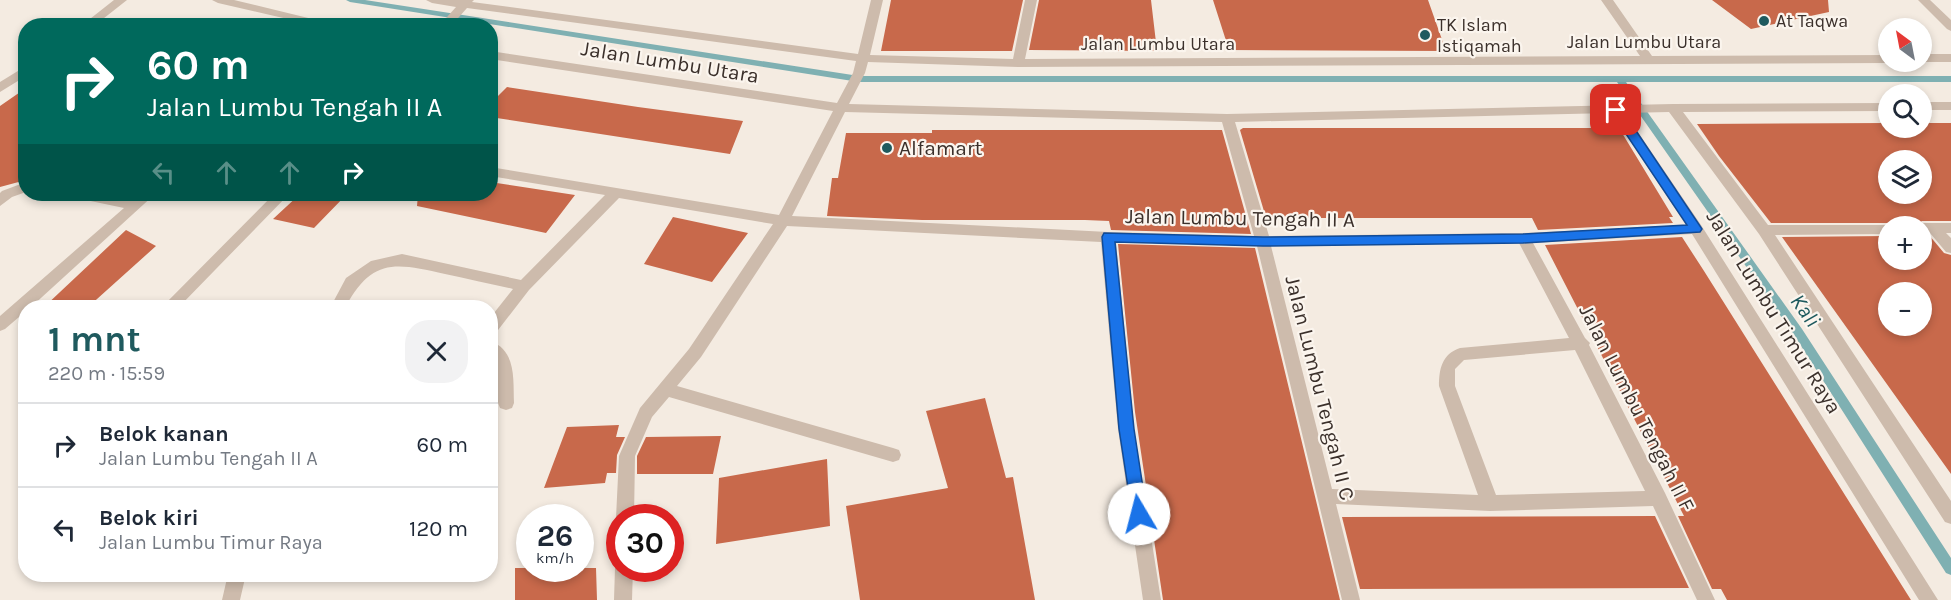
<!DOCTYPE html>
<html lang="id">
<meta charset="utf-8">
<style>
body{margin:0;font-family:Karla,sans-serif;background:#f2f2f3;color:#1f2937;height:100vh;display:flex;flex-direction:column;font-size:22px;white-space:nowrap}
*{box-sizing:border-box;margin:0}
p{font-size:20px;color:#747a83}
.icon{flex:none;width:33px;height:33px;fill:none;stroke:currentColor;stroke-width:2;stroke-linecap:round;stroke-linejoin:round}
.map{position:relative;flex:1;overflow:hidden}
.details{position:absolute;left:18px;top:300px;width:480px;height:282px;display:flex;flex-direction:column;background:#fff;border-radius:24px;box-shadow:0 3px 9px #0003}
.details>*{flex:none}
.hud{position:absolute;left:18px;top:18px;width:480px;height:183px;border-radius:24px;box-shadow:0 3px 9px #0003;background:#00695c;color:#fff;overflow:hidden}
.needle{width:39px;rotate:328deg}
.controls{position:absolute;left:1878px;top:18px;display:grid;gap:12px}
.controls a{display:grid;place-items:center;width:54px;height:54px;border-radius:50%;background:#fff;box-shadow:0 3px 9px #0003;font-size:30px}
.speed{position:absolute;left:516px;top:504px;display:flex;gap:12px;font-size:30px;font-weight:700;text-align:center}
.speed>*{display:grid;place-content:center;width:78px;height:78px;border-radius:50%;background:#fff;box-shadow:0 3px 9px #0003;line-height:1}
.speed small{font-size:15px;font-weight:400}
.speed .limit{border:9px solid #d22;background:#fff;color:#111}
.pin{position:absolute;display:grid;place-items:center;width:51px;height:51px;color:#fff;margin:-26px;border-radius:12px;box-shadow:0 3px 9px #0006}
.me{position:absolute;width:66px;margin:-33px;rotate:352deg;stroke-linejoin:round;filter:drop-shadow(0 0 4px #0008)}
.turn{display:flex;align-items:center;gap:21px;height:126px;padding:0 30px;font-size:27px}
.turn .icon{width:78px;height:78px;stroke-width:2.5}
.turn b{display:block;font-size:42px;line-height:51px}
.lanes{display:flex;align-items:center;height:57px;padding:0 30px;background:#0003;justify-content:center;gap:30px;direction:ltr}
.lanes .off{opacity:.35}
.round{display:grid;place-items:center;flex:none;width:63px;height:63px;border-radius:24px;background:#f2f2f3}
.summary{display:flex;align-items:center;justify-content:space-between;height:102px;padding:0 30px}
h1{font-size:36px;font-weight:700;line-height:45px;color:#1f5a5e}
ul{padding:0;list-style:none}
li{display:flex;align-items:center;gap:18px;height:84px;padding:0 30px;border-top:2px solid #e0e1e3}
li div{flex:1}
li b{display:block;font-size:22px}
li em{font-style:normal}
.map>svg:first-child{display:block}
.lines{fill:none;stroke-linecap:round;stroke-linejoin:round}
.stream{fill:#7fb0b2;fill-rule:evenodd}
.building{fill:#c8694b;fill-rule:evenodd}
.minor{fill:#cdbbac;fill-rule:evenodd}
.route{fill:#1a73e8;stroke:#114b97;stroke-width:1.5}
.poi-dot{fill:#1f5a5e;stroke:#fbf5ee;stroke-width:2}
.labels{text-anchor:middle;stroke-width:4.5;stroke-linejoin:round;paint-order:stroke}
.far-poi-label{font-size:18px;fill:#3b302b;stroke:#fbf5ee;text-anchor:start}
.far-street-label{font-size:18px;fill:#3b302b;stroke:#fbf5ee}
.street-label{font-size:21px;fill:#3b302b;stroke:#fbf5ee}
.poi-label{font-size:21px;fill:#3b302b;stroke:#fbf5ee;text-anchor:start}
.water-label{font-size:22px;font-style:italic;fill:#1f5a5e;stroke:#fbf5ee}
</style>
<div class="map">
<svg width="1951" height="600" viewBox="0 0 1951 600">
<rect width="100%" height="100%" fill="#f4ebe1"/>
<g class="lines">
<path class="stream" d="M 346,0 L 365,0 L 859,76 L 1951,76 L 1951,82 L 1626,82 L 1802,329 L 1951,558 L 1951,575 L 1946,573 L 1794,335 L 1617,82 L 859,82 L 350,2 Z"/>
</g>
<path class="building" d="M 891,0 L 1023,0 L 1012,51 L 881,51 Z
M 1039,0 L 1151,0 L 1157,51 L 1029,50 Z
M 1213,0 L 1428,0 L 1446,51 L 1229,50 Z
M 1712,0 L 1828,0 L 1829,12 L 1751,29 Z
M 507,87 L 638,107 L 743,121 L 730,154 L 490,117 L 490,104 Z
M 26,88 L 26,180 L 0,187 L 0,106 Z
M 1888,123 L 1888,128 L 1922,128 L 1922,123 L 1951,123 L 1951,221 L 1922,221 L 1914,226 L 1895,226 L 1893,223 L 1771,223 L 1719,156 L 1697,124 ZM 1888,160 L 1922,160 L 1922,194 L 1888,194 Z
M 1243,128 L 1619,128 L 1673,217 L 1669,217 L 1673,223 L 1538,230 L 1532,218 L 1266,218 L 1240,130 Z
M 932,130 L 1222,130 L 1251,234 L 1111,230 L 1109,221 L 1085,220 L 922,220 L 827,216 L 832,178 L 838,178 L 846,133 L 932,133 Z
M 490,182 L 575,195 L 546,233 L 417,206 L 418,194 L 490,194 Z
M 300,194 L 347,194 L 314,228 L 273,219 Z
M 673,217 L 748,233 L 712,282 L 644,264 Z
M 126,230 L 156,246 L 87,308 L 43,308 Z
M 1922,235 L 1929,235 L 1944,253 L 1951,255 L 1951,474 L 1782,237 L 1888,236 L 1888,260 L 1922,260 ZM 1888,292 L 1922,292 L 1922,326 L 1888,326 Z
M 1682,237 L 1704,271 L 1911,600 L 1727,600 L 1721,589 L 1712,589 L 1678,516 L 1684,516 L 1545,245 Z
M 1118,244 L 1255,248 L 1340,600 L 1163,600 L 1135,412 Z
M 985,398 L 1006,478 L 1013,477 L 1035,600 L 860,600 L 846,506 L 948,488 L 926,411 Z
M 619,425 L 616,437 L 625,437 L 617,455 L 616,473 L 607,473 L 605,483 L 544,488 L 567,427 Z
M 721,436 L 713,474 L 637,474 L 637,456 L 646,437 Z
M 827,459 L 830,526 L 716,544 L 719,478 Z
M 1655,516 L 1689,588 L 1360,589 L 1342,517 Z
M 515,568 L 596,568 L 597,600 L 515,600 Z"/>
<g class="lines">
<path class="minor" d="M 114,0 L 127,0 L 94,26 L 81,26 Z
M 212,0 L 234,0 L 341,26 L 318,26 L 218,3 Z
M 426,0 L 474,0 L 472,2 L 858,54 L 871,0 L 883,0 L 870,55 L 1013,59 L 1025,0 L 1037,0 L 1025,59 L 1640,56 L 1601,0 L 1613,0 L 1652,56 L 1888,55 L 1888,62 L 1892,62 L 1888,63 L 1018,67 L 868,62 L 865,73 L 849,104 L 1227,114 L 1673,104 L 1888,103 L 1888,111 L 1683,112 L 1768,225 L 1893,225 L 1888,226 L 1888,234 L 1775,235 L 1951,501 L 1951,524 L 1945,522 L 1759,234 L 1669,112 L 1625,113 L 1701,225 L 1938,600 L 1919,600 L 1692,234 L 1533,243 L 1585,338 L 1590,343 L 1589,345 L 1665,493 L 1715,600 L 1697,600 L 1653,506 L 1490,511 L 1336,504 L 1360,600 L 1342,600 L 1257,246 L 1116,242 L 1134,429 L 1161,600 L 1143,600 L 1118,429 L 1101,242 L 787,226 L 701,357 L 677,386 L 893,448 L 899,450 L 901,455 L 899,460 L 893,462 L 669,397 L 652,417 L 635,456 L 634,518 L 620,518 L 619,524 L 616,518 L 619,456 L 640,408 L 689,349 L 773,224 L 619,198 L 529,290 L 495,334 L 490,336 L 490,318 L 513,289 C 491,284 468,279 445,274 C 396,263 372,257 345,308 L 330,308 L 346,278 L 371,261 L 402,254 L 521,280 L 605,195 L 490,176 L 490,167 L 779,215 L 833,111 L 490,59 L 490,51 L 837,103 L 853,73 L 856,61 L 467,8 L 451,26 L 439,26 L 456,7 L 432,3 ZM 845,112 L 1222,122 L 1254,236 L 1108,232 L 792,216 ZM 1612,113 L 1686,225 L 1523,233 L 1269,236 L 1235,122 ZM 1519,243 L 1569,338 L 1460,348 C 1442,354 1439,369 1439,386 L 1478,495 L 1332,489 L 1271,246 ZM 1575,350 L 1645,491 L 1496,495 L 1455,386 L 1455,369 L 1464,360 Z
M 1918,0 L 1930,0 L 1951,20 L 1951,31 L 1947,29 Z
M 1922,54 L 1951,54 L 1951,62 L 1921,62 Z
M 26,66 L 26,76 L 0,92 L 0,82 Z
M 1922,102 L 1951,102 L 1951,110 L 1922,110 Z
M 26,182 L 26,192 L 12,197 L 0,206 L 0,193 L 2,191 Z
M 74,194 L 102,194 L 133,200 L 140,194 L 155,194 L 30,308 L 26,308 L 26,311 L 5,329 L 0,331 L 0,316 L 124,208 L 81,199 Z
M 274,194 L 289,194 L 178,308 L 161,308 Z
M 1922,223 L 1951,223 L 1951,233 L 1946,233 L 1951,238 L 1951,253 L 1946,252 L 1930,233 L 1922,233 L 1922,226 L 1916,226 Z
M 490,341 C 517,350 513,381 514,403 L 512,408 L 506,410 L 500,408 L 498,403 L 496,364 L 490,358 Z
M 620,561 L 620,568 L 633,568 L 632,600 L 614,600 L 615,568 Z
M 228,574 L 246,574 L 240,600 L 222,600 Z"/>
</g>
<path class="route" d="M 1616,106 L 1620,107 L 1700,226 L 1702,229 L 1700,232 L 1523,243 L 1263,246 L 1115,242 L 1134,429 L 1147,514 L 1145,520 L 1139,522 L 1133,520 L 1119,429 L 1102,237 L 1104,233 L 1263,237 L 1523,234 L 1687,225 L 1610,110 Z"/>
<g class="poi-dot">
<circle cx="1764" cy="21" r="6"/>
<circle cx="1425" cy="35" r="6"/>
<circle cx="887" cy="148" r="6"/>
</g>
<g class="labels">
<g class="far-poi-label">
<text x="1776" y="27">At Taqwa</text>
<text x="1437" y="31">TK Islam<tspan x="1437" dy="21">Istiqamah</tspan></text>
</g>
<g class="far-street-label">
<text x="1644" y="48">Jalan Lumbu Utara</text>
<text x="1158" y="50">Jalan Lumbu Utara</text>
</g>
<g class="street-label">
<text transform="translate(670 62) rotate(9)" y="7">Jalan Lumbu Utara</text>
<text transform="translate(1240 218) rotate(1)" y="7">Jalan Lumbu Tengah II A</text>
<text transform="translate(1774 312) rotate(58)" y="7">Jalan Lumbu Timur Raya</text>
<text transform="translate(1320 388) rotate(76)" y="7">Jalan Lumbu Tengah II C</text>
<text transform="translate(1637 408) rotate(63)" y="7">Jalan Lumbu Tengah II F</text>
</g>
<g class="poi-label">
<text x="899" y="155">Alfamart</text>
</g>
<g class="water-label">
<text transform="translate(1806 310) rotate(55)" y="8">Kali</text>
</g>
</g>
</svg>
<div class="controls">
<a><svg class="needle" viewBox="-14 -14 28 28"><path d="M0-13l5 13h-10z" fill="#e53935"/><path d="M0 13l5-13h-10z" fill="#747a83"/></svg></a>
<a><svg class="icon" aria-label="search" viewBox="0 0 24 24"><circle cx="10" cy="10" r="6"/><path d="M15 15l6 6"/></svg></a>
<a><svg class="icon" aria-label="layers" viewBox="0 0 24 24"><path d="M12 4l9 5-9 5-9-5zM3 14l9 5 9-5"/></svg></a>
<a>+</a>
<a>−</a>
</div>
<div class="speed"><div>26<small>km/h</small></div><div class="limit">30</div></div>
<div class="pin" style="left:1616px;top:110px;background:#d93025"><svg class="icon" aria-label="arrive" viewBox="0 0 24 24"><path d="M6 21V4h12l-3 4 3 4H6"/></svg></div>
<svg class="me" style="left:1139px;top:514px" viewBox="-20 -20 40 40"><circle r="19" fill="#fff"/><path d="M0-13L10 11 0 6-10 11z" fill="#1a73e8"/></svg>
<div class="hud">
<div class="turn"><svg class="icon" aria-label="right" viewBox="0 0 24 24"><path d="M7 20v-9h11M14 6l5 5-5 5"/></svg><div><b>60 m</b>Jalan Lumbu Tengah II A</div></div>
<div class="lanes"><svg class="icon off" aria-label="left" viewBox="0 0 24 24"><path d="M17 20v-9H6M10 6l-5 5 5 5"/></svg><svg class="icon off" aria-label="ahead" viewBox="0 0 24 24"><path d="M12 20V5M6 11l6-6 6 6"/></svg><svg class="icon off" aria-label="ahead" viewBox="0 0 24 24"><path d="M12 20V5M6 11l6-6 6 6"/></svg><svg class="icon" aria-label="right" viewBox="0 0 24 24"><path d="M7 20v-9h11M14 6l5 5-5 5"/></svg></div>
</div>
<section class="details">
<div class="summary"><div><h1>1 mnt</h1><p>220 m · 15:59</p></div><a class="round"><svg class="icon" aria-label="close" viewBox="0 0 24 24"><path d="M6 6l12 12M18 6L6 18"/></svg></a></div>
<ul>
<li><svg class="icon" aria-label="right" viewBox="0 0 24 24"><path d="M7 20v-9h11M14 6l5 5-5 5"/></svg><div><b>Belok kanan</b><p>Jalan Lumbu Tengah II A</p></div><em>60 m</em></li>
<li><svg class="icon" aria-label="left" viewBox="0 0 24 24"><path d="M17 20v-9H6M10 6l-5 5 5 5"/></svg><div><b>Belok kiri</b><p>Jalan Lumbu Timur Raya</p></div><em>120 m</em></li>
</ul>
</section>
</div>
